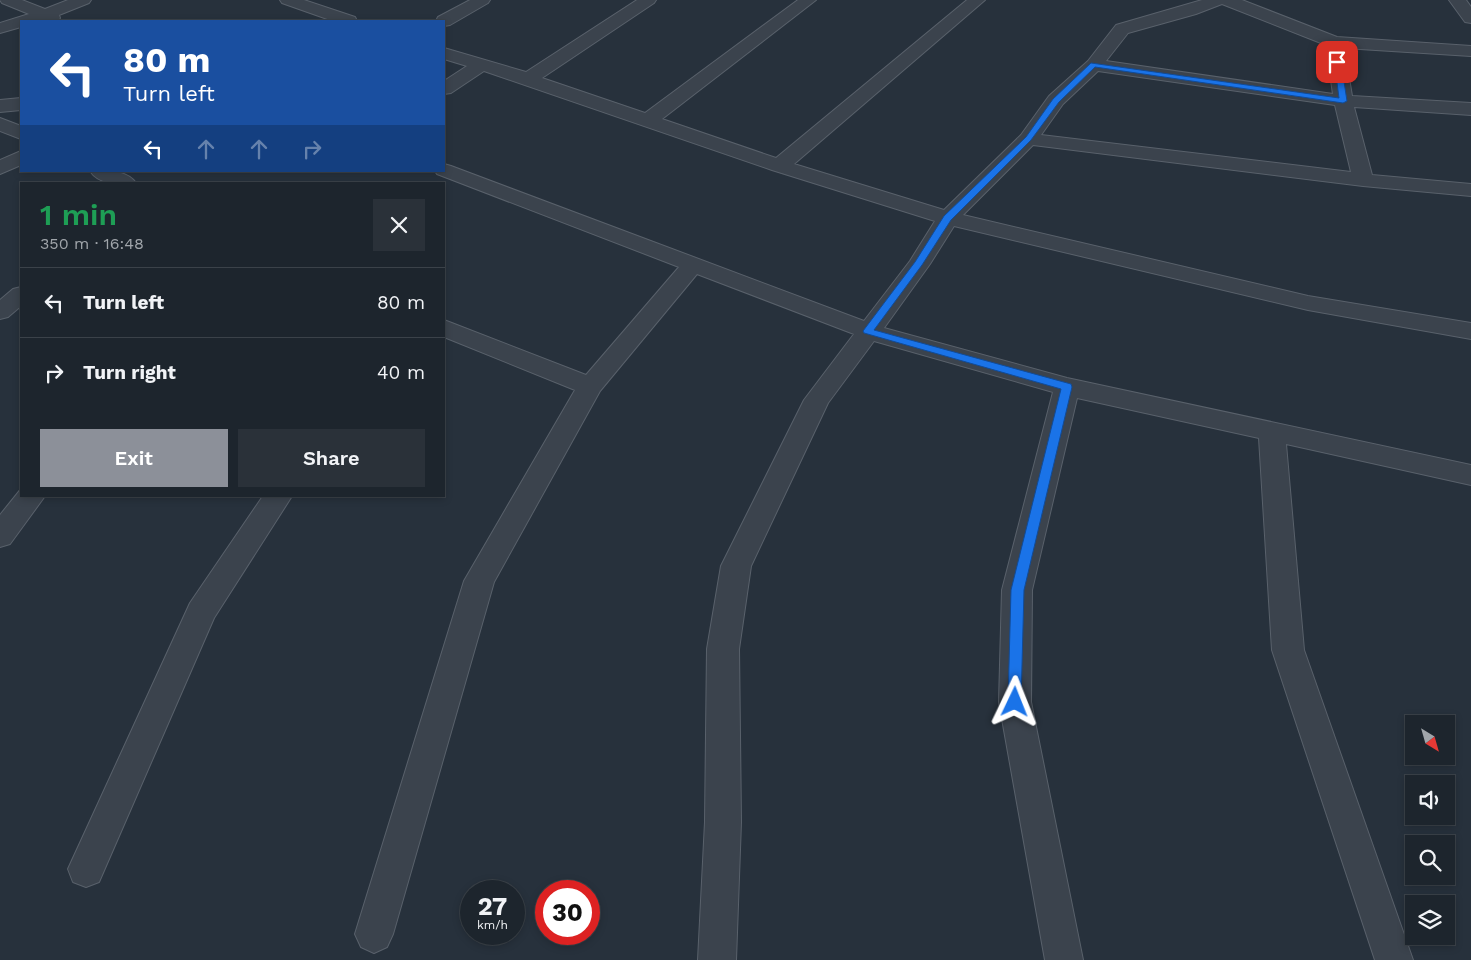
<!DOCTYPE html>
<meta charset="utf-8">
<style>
body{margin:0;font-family:"Work Sans",sans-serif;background:#2a3139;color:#f1f3f6;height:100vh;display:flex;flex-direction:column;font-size:19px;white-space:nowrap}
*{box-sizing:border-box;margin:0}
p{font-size:16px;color:#a0a5aa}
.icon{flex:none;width:28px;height:28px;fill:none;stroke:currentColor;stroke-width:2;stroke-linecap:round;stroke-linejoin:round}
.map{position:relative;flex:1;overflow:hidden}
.side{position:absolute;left:20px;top:182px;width:425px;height:315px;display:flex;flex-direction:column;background:#1d252d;border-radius:0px;box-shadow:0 2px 8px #0003,0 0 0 1px #3b4249}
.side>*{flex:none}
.banner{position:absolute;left:20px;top:20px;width:425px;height:152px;border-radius:0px;box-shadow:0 2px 8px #0003,0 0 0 1px #3b4249;background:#1a4fa0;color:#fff;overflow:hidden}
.needle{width:32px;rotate:143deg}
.tools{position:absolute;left:1405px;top:715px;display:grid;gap:10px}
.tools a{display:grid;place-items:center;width:50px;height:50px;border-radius:0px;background:#1d252d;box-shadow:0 2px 8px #0003,0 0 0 1px #3b4249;font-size:25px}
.speed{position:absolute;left:460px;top:880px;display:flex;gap:10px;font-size:25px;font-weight:700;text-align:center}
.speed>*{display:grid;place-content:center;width:65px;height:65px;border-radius:50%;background:#1d252d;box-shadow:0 2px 8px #0003,0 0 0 1px #3b4249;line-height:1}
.speed small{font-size:12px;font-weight:400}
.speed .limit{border:8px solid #d22;background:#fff;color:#111}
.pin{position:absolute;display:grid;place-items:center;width:42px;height:42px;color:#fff;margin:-21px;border-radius:10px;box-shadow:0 2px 8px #0006}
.me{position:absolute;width:55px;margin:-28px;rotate:2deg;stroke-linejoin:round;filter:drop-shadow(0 0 4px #0008)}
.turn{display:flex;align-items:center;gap:18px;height:105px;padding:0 20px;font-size:22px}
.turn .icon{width:65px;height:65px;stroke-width:2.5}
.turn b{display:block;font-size:35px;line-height:42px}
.lanes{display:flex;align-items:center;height:48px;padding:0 20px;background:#0003;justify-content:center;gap:25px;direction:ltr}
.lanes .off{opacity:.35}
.round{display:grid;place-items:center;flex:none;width:52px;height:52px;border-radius:0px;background:#2a3139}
.headline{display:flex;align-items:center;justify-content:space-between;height:85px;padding:0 20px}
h1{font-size:30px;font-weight:600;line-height:38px;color:#1e9e55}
.primary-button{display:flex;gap:10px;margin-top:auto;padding:10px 20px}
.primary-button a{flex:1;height:58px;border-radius:0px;background:#8c9099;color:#fff;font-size:20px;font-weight:600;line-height:58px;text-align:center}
.primary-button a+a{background:#2a3139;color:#f1f3f6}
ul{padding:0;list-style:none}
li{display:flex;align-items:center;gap:15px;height:70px;padding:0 20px;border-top:1px solid #3b4249}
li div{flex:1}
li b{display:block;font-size:19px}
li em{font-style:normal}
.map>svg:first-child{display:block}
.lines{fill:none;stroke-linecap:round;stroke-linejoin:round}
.street-casing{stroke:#59616b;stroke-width:2}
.street{fill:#3b434d;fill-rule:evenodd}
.route{fill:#1a73e8;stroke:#114b97}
</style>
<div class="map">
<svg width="1471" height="960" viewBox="0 0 1471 960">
<rect width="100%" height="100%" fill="#27313c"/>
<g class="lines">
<defs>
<path id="street" d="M 0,0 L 22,0 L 45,9 L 68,0 L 91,0 L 89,3 L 59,15 L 60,18 L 58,21 L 21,21 L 21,27 L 0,33 L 0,23 L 29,14 L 2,3 Z
M 280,0 L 304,0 L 355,17 L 357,21 L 333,21 L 282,3 Z
M 470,0 L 490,0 L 488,3 L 450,25 L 444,26 L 444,21 L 436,21 L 438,17 Z
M 637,0 L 656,0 L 654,3 L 542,78 L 645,113 L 798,0 L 816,0 L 662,119 L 776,158 L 967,0 L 985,0 L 794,164 L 944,210 L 1021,135 L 1049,96 L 1088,61 L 1116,25 L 1202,0 L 1242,0 L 1337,37 L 1471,46 L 1471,56 L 1344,48 L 1352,96 L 1471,103 L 1471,115 L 1354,107 L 1372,175 L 1471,184 L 1471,196 L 1363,186 L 1033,145 L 963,215 L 1308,296 L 1471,323 L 1471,339 L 1308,310 L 954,226 L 930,264 L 884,328 L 1067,378 L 1471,465 L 1471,485 L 1286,444 L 1304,650 L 1413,960 L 1375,960 L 1272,650 L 1259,438 L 1077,398 L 1032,590 L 1031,702 L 1083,960 L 1045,960 L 999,702 L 1002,590 L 1053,392 L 874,341 L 828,403 L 751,566 L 739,649 L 741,822 L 736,960 L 698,960 L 705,822 L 707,649 L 721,566 L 804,400 L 854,334 L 697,274 L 600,391 L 494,582 L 393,934 L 387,947 L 374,953 L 361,947 L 355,934 L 464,581 L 575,390 L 444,337 L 444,320 L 586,375 L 679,267 L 437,174 L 435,171 L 444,171 L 444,164 L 451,166 L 864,321 L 910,261 L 935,221 L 772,170 L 484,71 L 451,93 L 444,94 L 444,81 L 467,66 L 444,59 L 444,48 L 526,72 ZM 1222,4 L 1326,45 L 1333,94 L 1106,61 L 1128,33 L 1196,14 ZM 1098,71 L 1335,105 L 1351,172 L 1041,135 L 1063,104 Z
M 1449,0 L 1466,0 L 1471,7 L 1471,23 L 1465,22 Z
M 21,98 L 21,110 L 0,112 L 0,100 Z
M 0,118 L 21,126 L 21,139 L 0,131 Z
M 21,151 L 21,165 L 0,174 L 0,160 Z
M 90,171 C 106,171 127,169 137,184 C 121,184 100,186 90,171 Z
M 21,287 L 21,306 L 8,317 L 0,319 L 0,300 L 13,289 Z
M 21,489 L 21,496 L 45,496 L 10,544 L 0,547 L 0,515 Z
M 263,496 L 292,496 L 214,618 L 99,882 L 86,887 L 73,882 L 68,869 L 190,603 Z"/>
</defs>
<use href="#street" class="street-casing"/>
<use href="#street" class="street"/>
</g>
<path class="route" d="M 1334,60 L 1341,62 L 1347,101 L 1343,103 L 1095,67 L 1059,102 L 1031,140 L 951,220 L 922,265 L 874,330 L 1071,384 L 1072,387 L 1024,590 L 1021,702 L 1019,706 L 1015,708 L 1010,706 L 1008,702 L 1011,590 L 1061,389 L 864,333 L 863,331 L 915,262 L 944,216 L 1026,137 L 1053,99 L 1091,63 L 1339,98 Z"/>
</svg>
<div class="tools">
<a><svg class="needle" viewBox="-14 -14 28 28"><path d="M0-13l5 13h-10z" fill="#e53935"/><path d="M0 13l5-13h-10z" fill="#a0a5aa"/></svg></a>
<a><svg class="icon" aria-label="sound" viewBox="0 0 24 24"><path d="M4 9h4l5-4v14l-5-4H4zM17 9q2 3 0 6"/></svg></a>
<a><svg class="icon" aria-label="search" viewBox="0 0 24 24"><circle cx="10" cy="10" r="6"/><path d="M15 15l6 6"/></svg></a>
<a><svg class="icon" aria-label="layers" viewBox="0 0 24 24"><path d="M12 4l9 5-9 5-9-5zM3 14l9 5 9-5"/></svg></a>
</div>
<div class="speed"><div>27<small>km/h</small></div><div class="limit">30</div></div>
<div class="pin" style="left:1337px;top:62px;background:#d93025"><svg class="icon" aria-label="arrive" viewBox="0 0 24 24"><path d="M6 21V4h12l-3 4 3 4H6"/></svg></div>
<svg class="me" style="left:1015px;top:702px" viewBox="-20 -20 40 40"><path d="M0-17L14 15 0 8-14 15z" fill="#1a73e8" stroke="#fff" stroke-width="4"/></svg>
<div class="banner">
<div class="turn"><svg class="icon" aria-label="left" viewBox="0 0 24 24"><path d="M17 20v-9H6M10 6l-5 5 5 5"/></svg><div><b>80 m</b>Turn left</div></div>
<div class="lanes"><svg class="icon" aria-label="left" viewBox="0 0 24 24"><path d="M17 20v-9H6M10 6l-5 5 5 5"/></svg><svg class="icon off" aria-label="ahead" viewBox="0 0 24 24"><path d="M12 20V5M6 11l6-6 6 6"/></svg><svg class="icon off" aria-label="ahead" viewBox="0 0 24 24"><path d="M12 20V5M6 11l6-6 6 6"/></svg><svg class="icon off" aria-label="right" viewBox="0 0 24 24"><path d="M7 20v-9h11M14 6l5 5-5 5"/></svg></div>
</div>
<section class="side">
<div class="headline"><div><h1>1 min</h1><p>350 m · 16:48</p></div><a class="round"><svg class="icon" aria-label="close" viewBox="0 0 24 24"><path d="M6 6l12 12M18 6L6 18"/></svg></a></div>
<ul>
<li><svg class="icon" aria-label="left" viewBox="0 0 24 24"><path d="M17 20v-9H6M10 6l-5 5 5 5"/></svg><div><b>Turn left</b></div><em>80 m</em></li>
<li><svg class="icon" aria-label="right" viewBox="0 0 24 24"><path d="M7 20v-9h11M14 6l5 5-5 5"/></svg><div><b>Turn right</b></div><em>40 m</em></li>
</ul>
<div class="primary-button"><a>Exit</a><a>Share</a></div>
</section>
</div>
